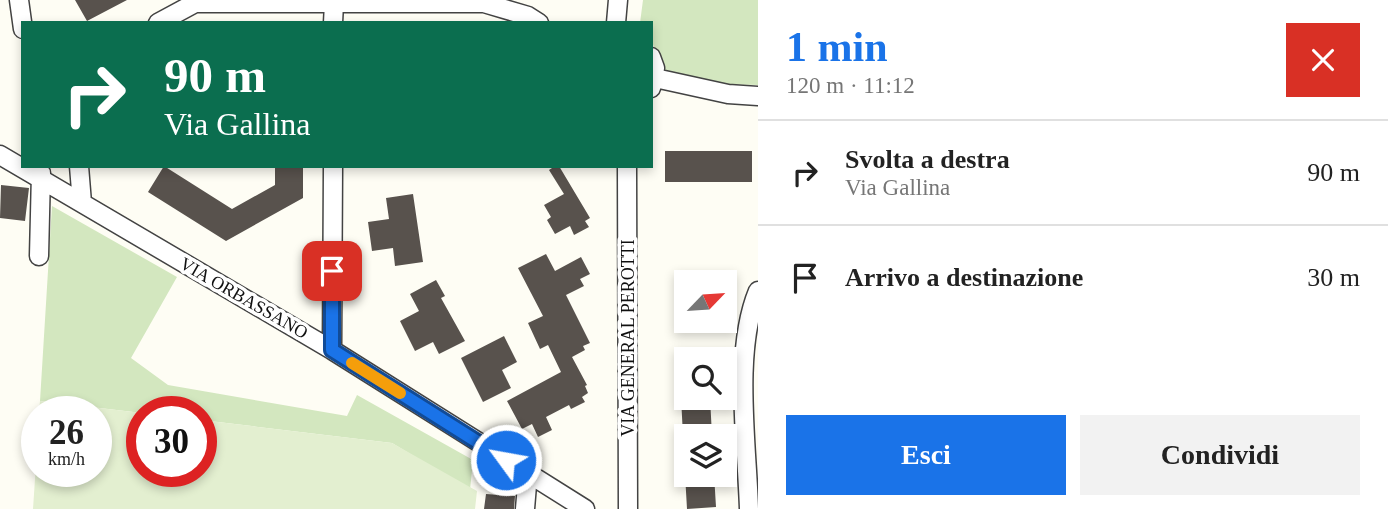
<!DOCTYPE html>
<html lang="it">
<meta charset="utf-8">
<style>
body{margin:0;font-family:Georgia,serif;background:#f2f2f2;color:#222;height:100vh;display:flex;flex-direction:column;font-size:26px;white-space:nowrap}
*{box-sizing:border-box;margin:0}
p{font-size:23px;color:#767676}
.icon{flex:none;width:38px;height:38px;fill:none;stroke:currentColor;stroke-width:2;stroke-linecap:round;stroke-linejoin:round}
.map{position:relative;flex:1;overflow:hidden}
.side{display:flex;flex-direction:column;background:#fff;width:630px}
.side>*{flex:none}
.banner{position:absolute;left:21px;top:21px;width:632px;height:147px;border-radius:0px;box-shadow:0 4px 10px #0003;background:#0b6e4f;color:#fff;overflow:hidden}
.needle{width:46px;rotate:65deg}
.controls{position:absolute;left:674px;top:270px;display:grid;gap:14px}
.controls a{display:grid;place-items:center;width:63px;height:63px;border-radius:0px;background:#fff;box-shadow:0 4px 10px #0003;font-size:35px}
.speed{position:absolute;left:21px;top:396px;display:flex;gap:14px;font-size:35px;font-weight:700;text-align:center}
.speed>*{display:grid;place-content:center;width:91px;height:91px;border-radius:50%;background:#fff;box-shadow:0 4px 10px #0003;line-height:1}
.speed small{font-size:18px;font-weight:400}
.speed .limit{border:10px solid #d22;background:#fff;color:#111}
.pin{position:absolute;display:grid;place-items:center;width:60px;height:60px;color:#fff;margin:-30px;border-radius:14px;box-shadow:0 4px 10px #0006}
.me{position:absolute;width:77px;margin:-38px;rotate:302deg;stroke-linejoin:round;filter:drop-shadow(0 0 5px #0008)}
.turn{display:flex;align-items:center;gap:24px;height:147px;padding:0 28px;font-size:32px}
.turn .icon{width:91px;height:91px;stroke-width:2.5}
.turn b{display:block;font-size:49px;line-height:60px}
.round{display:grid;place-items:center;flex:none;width:74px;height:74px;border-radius:0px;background:#f2f2f2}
.headline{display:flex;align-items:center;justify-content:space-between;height:119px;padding:0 28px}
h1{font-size:42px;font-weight:800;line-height:52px;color:#1a73e8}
.action{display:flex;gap:14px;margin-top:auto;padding:14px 28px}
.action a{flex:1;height:80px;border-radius:0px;background:#1a73e8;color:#fff;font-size:28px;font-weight:800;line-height:80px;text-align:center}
.action a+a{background:#f2f2f2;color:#222}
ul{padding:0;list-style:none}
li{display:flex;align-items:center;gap:21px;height:105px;padding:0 28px;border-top:2px solid #e0e0e0}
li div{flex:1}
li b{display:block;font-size:26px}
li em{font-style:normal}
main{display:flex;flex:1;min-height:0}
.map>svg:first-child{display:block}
.green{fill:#d3e7bf}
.pitch{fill:#e3efd0}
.building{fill:#58524d}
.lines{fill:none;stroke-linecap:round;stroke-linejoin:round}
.minor-casing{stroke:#434343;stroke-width:21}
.minor{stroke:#fff;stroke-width:18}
.route-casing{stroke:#114b97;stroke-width:18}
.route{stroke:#1a73e8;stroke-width:12}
.slow{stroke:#f59e0b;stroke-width:12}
.labels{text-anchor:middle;stroke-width:7;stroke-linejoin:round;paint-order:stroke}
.street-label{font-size:18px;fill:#101010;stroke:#fff}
</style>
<main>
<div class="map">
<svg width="758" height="509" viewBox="0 0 758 509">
<rect width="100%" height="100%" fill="#fefdf4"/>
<path class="green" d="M 643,0 L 758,0 L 758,85 L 717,84 L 664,70 L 661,57 L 651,42 L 651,23 L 640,23 Z
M 52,206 L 177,277 L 131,358 L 168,385 L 347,416 L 357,395 L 473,460 L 470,490 L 392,443 L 201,420 L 201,411 L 142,413 L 40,401 Z"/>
<path class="pitch" d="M 40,401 L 142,413 L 142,471 L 201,471 L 201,420 L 392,443 L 477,491 L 475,509 L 33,509 L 37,449 L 37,471 L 96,471 L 96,411 L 39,411 Z"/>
<path class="building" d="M 75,0 L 127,0 L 87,21 Z
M 665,151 L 752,151 L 752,182 L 665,182 Z
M 164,166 L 232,209 L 275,185 L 275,166 L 303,166 L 303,198 L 226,241 L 148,192 Z
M 555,166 L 559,166 L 590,218 L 585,221 L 589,227 L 574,235 L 570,226 L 555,234 L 547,220 L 551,217 L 544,205 L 564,194 L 549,170 Z
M 1,185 L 29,188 L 25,221 L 0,218 Z
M 413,194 L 423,262 L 395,266 L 393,248 L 372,251 L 368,222 L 389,219 L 386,198 Z
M 546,254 L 555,271 L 581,257 L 590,274 L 580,279 L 584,286 L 566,295 L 590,343 L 583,346 L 585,350 L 572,357 L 587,385 L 585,386 L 588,393 L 582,397 L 585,402 L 571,409 L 569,405 L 546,417 L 552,430 L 538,437 L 532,424 L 522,429 L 507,401 L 561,372 L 548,345 L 540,349 L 528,323 L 543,316 L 518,268 Z
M 436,280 L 445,296 L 441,298 L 465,341 L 439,354 L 433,342 L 415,351 L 400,321 L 419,311 L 410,294 Z
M 504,336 L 517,362 L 502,370 L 511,388 L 483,402 L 461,358 Z
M 681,397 L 710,397 L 712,436 L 683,436 Z
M 685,474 L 714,474 L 716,507 L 687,509 Z
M 486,494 L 515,496 L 514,509 L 484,509 Z"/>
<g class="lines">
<defs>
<path id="minor" d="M 19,0 L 23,29
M 158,23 L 195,3 L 484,3 L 528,16 L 539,23
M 333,23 L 334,3
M 616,23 L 618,0
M 651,57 L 655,68 L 651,88
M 655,78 L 728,94 L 758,96
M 0,155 L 332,350 L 585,509
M 79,166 L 82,203
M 627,166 L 628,509
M 39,256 L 41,173
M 332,350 L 333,166
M 525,509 L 528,473
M 749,509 C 747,444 733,351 758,291"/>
</defs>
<use href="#minor" class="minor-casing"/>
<use href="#minor" class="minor"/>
</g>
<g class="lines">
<defs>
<path id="route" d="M 332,271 L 332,350 L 506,460"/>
</defs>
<use href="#route" class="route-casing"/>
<use href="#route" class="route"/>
<path class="slow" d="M 352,363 L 400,393"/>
</g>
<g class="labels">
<g class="street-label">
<text transform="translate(244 298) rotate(30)" y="6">VIA ORBASSANO</text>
<text transform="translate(628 338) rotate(-90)" y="6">VIA GENERAL PEROTTI</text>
</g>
</g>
</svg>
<div class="controls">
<a><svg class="needle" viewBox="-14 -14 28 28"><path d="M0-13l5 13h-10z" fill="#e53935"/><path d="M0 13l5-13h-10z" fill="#767676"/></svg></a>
<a><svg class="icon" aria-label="search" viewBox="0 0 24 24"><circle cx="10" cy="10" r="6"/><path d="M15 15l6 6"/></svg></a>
<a><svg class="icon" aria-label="layers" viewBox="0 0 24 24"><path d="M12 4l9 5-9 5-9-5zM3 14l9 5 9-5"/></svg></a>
</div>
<div class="speed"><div>26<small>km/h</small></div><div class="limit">30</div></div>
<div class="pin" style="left:332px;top:271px;background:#d93025"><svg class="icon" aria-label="arrive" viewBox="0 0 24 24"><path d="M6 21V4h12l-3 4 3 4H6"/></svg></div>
<svg class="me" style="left:506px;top:460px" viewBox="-20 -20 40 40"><circle r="17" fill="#1a73e8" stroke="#fff" stroke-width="3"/><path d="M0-11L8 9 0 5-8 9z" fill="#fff"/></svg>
<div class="banner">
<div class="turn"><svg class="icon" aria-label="right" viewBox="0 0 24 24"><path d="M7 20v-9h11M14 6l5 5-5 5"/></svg><div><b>90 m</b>Via Gallina</div></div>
</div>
</div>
<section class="side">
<div class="headline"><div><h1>1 min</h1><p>120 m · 11:12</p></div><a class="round" style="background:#d93025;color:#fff"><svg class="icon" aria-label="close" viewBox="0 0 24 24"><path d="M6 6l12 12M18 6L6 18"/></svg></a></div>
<ul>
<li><svg class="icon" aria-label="right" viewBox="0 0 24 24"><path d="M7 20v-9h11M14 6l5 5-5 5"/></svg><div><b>Svolta a destra</b><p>Via Gallina</p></div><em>90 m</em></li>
<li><svg class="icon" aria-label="arrive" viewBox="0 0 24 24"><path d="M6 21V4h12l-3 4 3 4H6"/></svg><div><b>Arrivo a destinazione</b></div><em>30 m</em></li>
</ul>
<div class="action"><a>Esci</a><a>Condividi</a></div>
</section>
</main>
